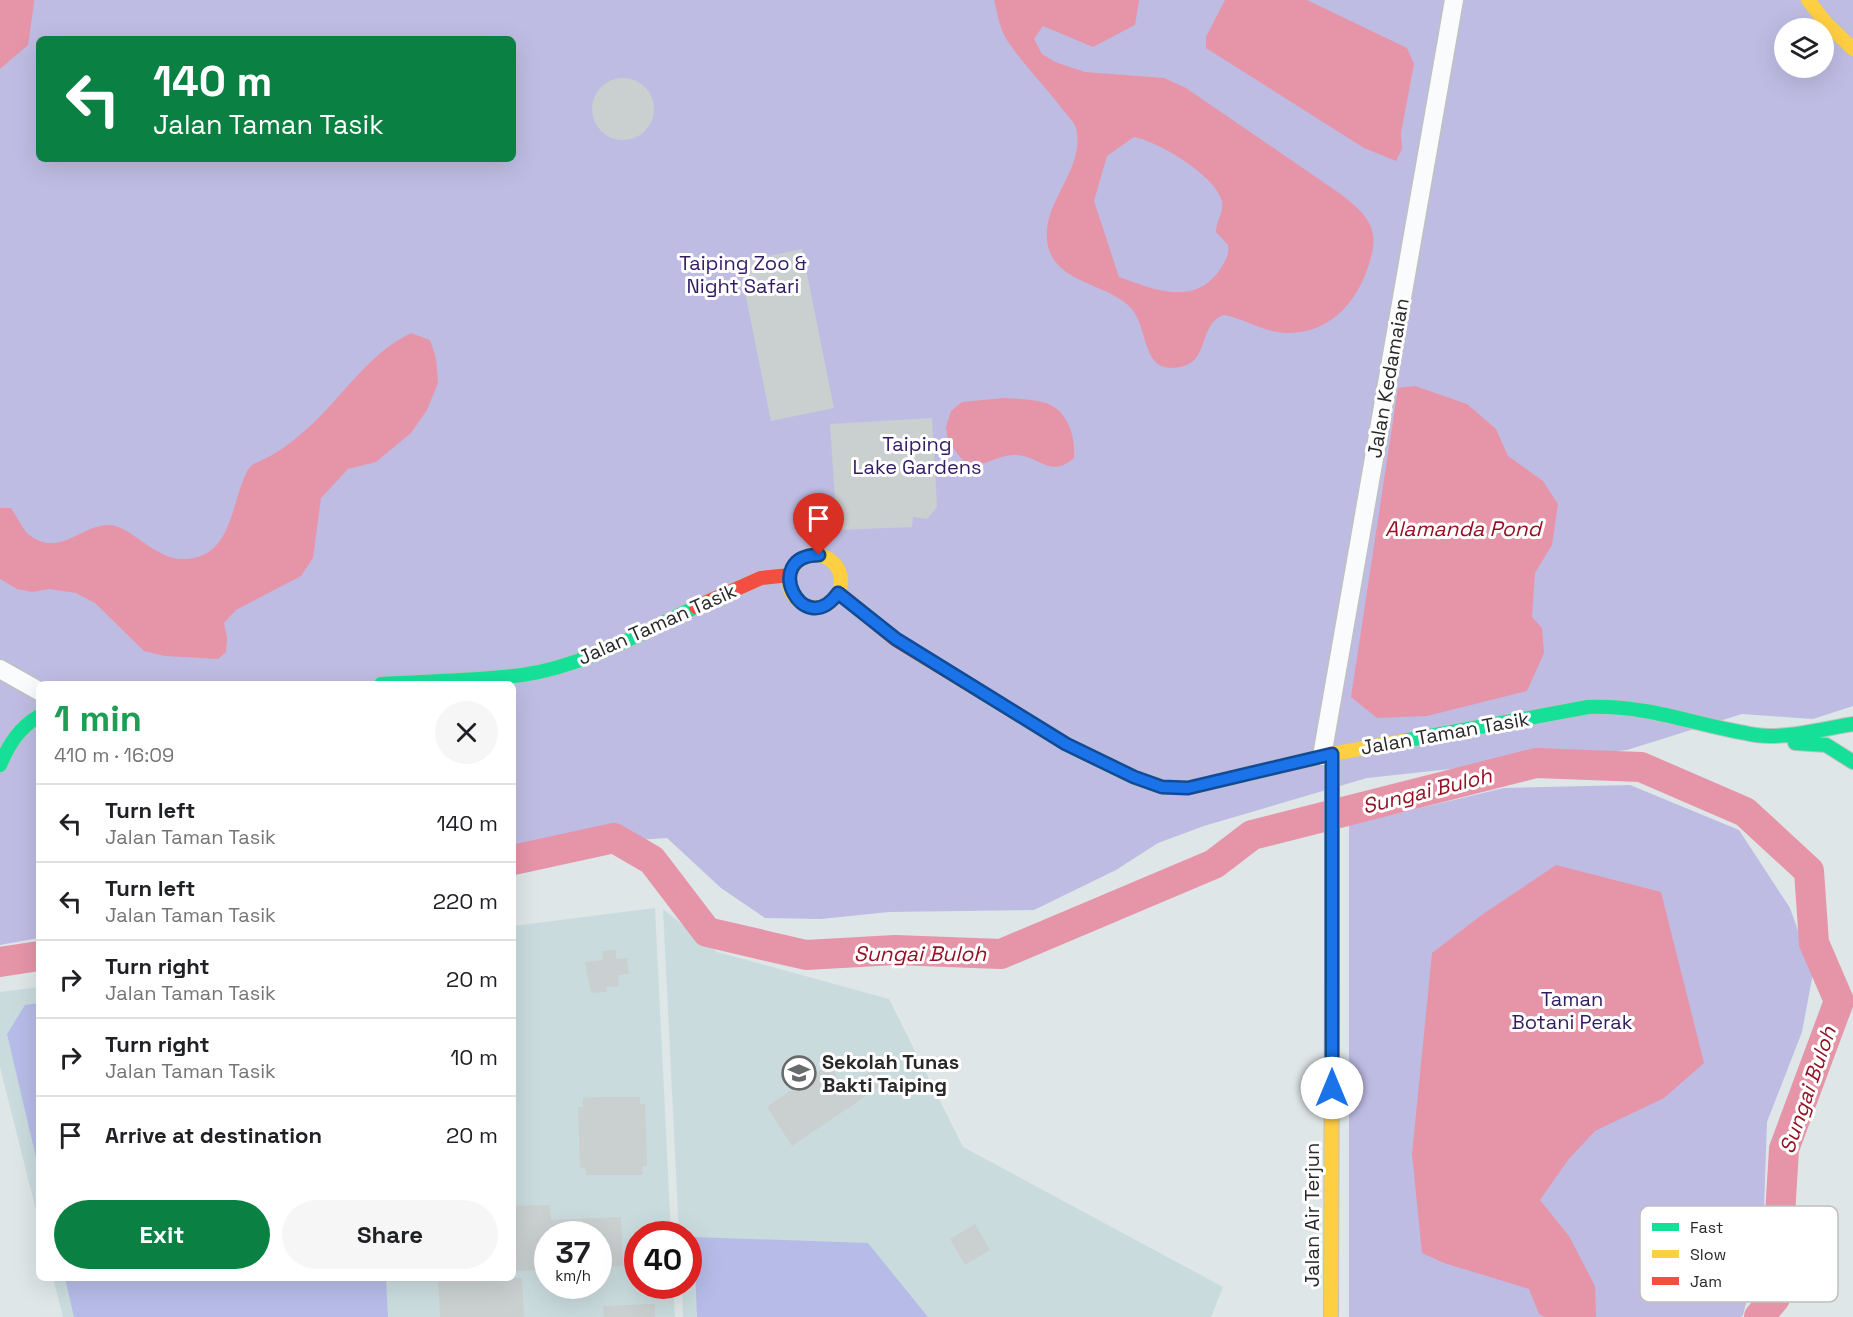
<!DOCTYPE html>
<meta charset="utf-8">
<style>
body{margin:0;font-family:"Space Grotesk",sans-serif;background:#f6f6f6;color:#202124;height:100vh;display:flex;flex-direction:column;font-size:22px;white-space:nowrap}
*{box-sizing:border-box;margin:0}
p{font-size:20px;color:#757577}
.icon{flex:none;width:33px;height:33px;fill:none;stroke:currentColor;stroke-width:2;stroke-linecap:round;stroke-linejoin:round}
.map{position:relative;flex:1;overflow:hidden}
.sheet{position:absolute;left:36px;top:681px;width:480px;height:600px;display:flex;flex-direction:column;background:#fff;border-radius:9px;box-shadow:0 6px 24px #0002}
.sheet>*{flex:none}
.top-card{position:absolute;left:36px;top:36px;width:480px;height:126px;border-radius:9px;box-shadow:0 6px 24px #0002;background:#0b8043;color:#fff;overflow:hidden}
.tools{position:absolute;left:1774px;top:18px;display:grid;gap:12px}
.tools a{display:grid;place-items:center;width:60px;height:60px;border-radius:50%;background:#fff;box-shadow:0 6px 24px #0002;font-size:30px}
.speed{position:absolute;left:534px;top:1221px;display:flex;gap:12px;font-size:30px;font-weight:700;text-align:center}
.speed>*{display:grid;place-content:center;width:78px;height:78px;border-radius:50%;background:#fff;box-shadow:0 6px 24px #0002;line-height:1}
.speed small{font-size:15px;font-weight:400}
.speed .limit{border:9px solid #d22;background:#fff;color:#111}
.pin{position:absolute;display:grid;place-items:center;width:51px;height:51px;color:#fff;margin:-62px -26px;border-radius:50% 50% 50% 0;rotate:-45deg;box-shadow:0 0 6px #0007}
.pin .icon{rotate:45deg}
.me{position:absolute;width:66px;margin:-33px;rotate:0deg;stroke-linejoin:round;filter:drop-shadow(0 0 4px #0008)}
.turn{display:flex;align-items:center;gap:21px;height:126px;padding:0 18px;font-size:27px}
.turn .icon{width:78px;height:78px;stroke-width:2.5}
.turn b{display:block;font-size:42px;line-height:51px}
.round{display:grid;place-items:center;flex:none;width:63px;height:63px;border-radius:32px;background:#f6f6f6}
.summary{display:flex;align-items:center;justify-content:space-between;height:102px;padding:0 18px}
h1{font-size:36px;font-weight:600;line-height:45px;color:#1e9e55}
.primary-button{display:flex;gap:12px;margin-top:auto;padding:12px 18px}
.primary-button a{flex:1;height:69px;border-radius:36px;background:#0b8043;color:#fff;font-size:24px;font-weight:600;line-height:69px;text-align:center}
.primary-button a+a{background:#f6f6f6;color:#202124}
ul{padding:0;list-style:none}
li{display:flex;align-items:center;gap:18px;height:78px;padding:0 18px;border-top:2px solid #e0e0e0}
li div{flex:1}
li b{display:block;font-size:22px}
li em{font-style:normal}
.map>svg:first-child{display:block}
.education{fill:#cadbde;fill-rule:evenodd}
.green{fill:#bfbce4;fill-rule:evenodd}
.pitch{fill:#b6bce7}
.water{fill:#e694a8;fill-rule:evenodd}
.lines{fill:none;stroke-linecap:round;stroke-linejoin:round}
.river{stroke:#e694a8;stroke-width:30}
.building{fill:#cacfd0}
.street-casing{stroke:#bfc1c1;stroke-width:21}
.fast-casing{stroke:#bfc1c1;stroke-width:16}
.slow-casing{stroke:#bfc1c1;stroke-width:16}
.jam-casing{stroke:#bfc1c1;stroke-width:16}
.street{stroke:#fafbfc;stroke-width:18}
.fast{stroke:#16e098;stroke-width:14}
.slow{stroke:#ffcf43;stroke-width:14}
.jam{stroke:#f24e42;stroke-width:14}
.route-casing{stroke:#114b97;stroke-width:15}
.route{stroke:#1a73e8;stroke-width:10}
.labels{text-anchor:middle;stroke-width:6;stroke-linejoin:round;paint-order:stroke}
.park-label{font-size:20px;fill:#321c63;stroke:#fff}
.street-label{font-size:20px;fill:#292929;stroke:#fff}
.poi-label{font-size:20px;font-weight:bold;fill:#292929;stroke:#fff;text-anchor:start}
.water-label{font-size:21px;font-style:italic;fill:#941224;stroke:#fff}
.key{fill:#fff;stroke:#bfbfbf;stroke-width:1.5}
.key-label{font-size:16px;fill:#292929}
</style>
<div class="map">
<svg width="1853" height="1317" viewBox="0 0 1853 1317">
<rect width="100%" height="100%" fill="#dee6e8"/>
<path class="education" d="M 655,908 L 671,1234 L 638,1234 L 638,1286 L 673,1286 L 675,1317 L 63,1317 L 53,1278 L 513,1278 L 513,926 ZM 548,1234 L 598,1234 L 598,1286 L 548,1286 Z
M 663,909 L 717,952 L 889,999 L 963,1147 L 1223,1287 L 1211,1317 L 683,1317 L 682,1286 L 688,1286 L 688,1234 L 679,1234 Z
M 39,987 L 39,1222 L 0,1067 L 0,992 Z"/>
<path class="green" d="M 0,0 L 1853,0 L 1853,706 L 1813,719 L 1742,714 L 1627,750 L 1367,778 L 1204,826 L 1158,843 L 1116,870 L 1034,910 L 889,912 L 821,919 L 765,918 L 721,888 L 667,838 L 513,848 L 513,684 L 39,684 L 39,938 L 0,945 ZM 1785,28 L 1824,28 L 1824,68 L 1785,68 ZM 39,39 L 513,39 L 513,159 L 39,159 Z
M 1630,785 L 1739,830 L 1790,908 L 1813,973 L 1802,1032 L 1767,1122 L 1763,1237 L 1743,1315 L 1741,1317 L 1349,1317 L 1349,825 L 1504,788 Z"/>
<path class="pitch" d="M 39,1003 L 39,1170 L 7,1034 L 25,1005 Z
M 694,1237 L 868,1243 L 928,1317 L 697,1317 Z
M 65,1278 L 386,1278 L 388,1317 L 74,1317 Z"/>
<path class="water" d="M 0,0 L 34,0 L 34,3 L 28,45 L 0,69 Z
M 994,0 L 1139,0 L 1135,25 L 1093,47 L 1043,26 L 1034,39 L 1042,54 L 1055,62 L 1085,72 L 1164,78 L 1186,88 L 1342,195 C 1354,205 1367,214 1372,230 C 1375,241 1373,251 1370,261 C 1359,299 1333,332 1290,333 C 1266,334 1246,319 1224,315 C 1199,323 1209,359 1184,366 C 1138,379 1151,324 1128,305 C 1102,282 1051,282 1047,240 C 1043,200 1086,169 1076,128 C 1074,122 1067,115 1063,110 C 1046,87 1017,58 1004,35 C 999,25 997,11 994,0 ZM 1134,137 C 1159,142 1215,175 1222,201 C 1224,213 1216,221 1216,232 L 1228,245 C 1230,255 1224,263 1219,271 C 1193,307 1153,289 1119,277 L 1094,201 L 1107,156 Z
M 1225,0 L 1307,0 L 1407,48 L 1414,64 L 1401,133 L 1402,149 L 1396,161 L 1364,148 L 1206,48 L 1206,37 Z
M 411,333 L 430,340 L 436,358 L 438,383 L 427,410 L 411,433 L 376,462 L 348,469 L 321,498 L 313,558 L 301,576 L 236,610 L 224,623 L 227,638 L 226,652 L 218,659 L 165,656 L 144,651 L 95,603 L 76,593 L 49,589 L 32,592 L 17,589 L 0,579 L 0,508 L 11,508 C 16,515 22,528 28,534 C 59,559 80,525 109,525 C 132,526 154,559 182,559 C 234,560 230,500 249,468 C 252,464 256,463 260,461 C 276,454 288,445 301,434 C 340,402 365,355 411,333 Z
M 1415,386 L 1467,404 L 1496,429 L 1508,456 L 1543,481 L 1558,504 L 1552,545 L 1535,573 L 1532,617 L 1542,628 L 1544,653 L 1527,691 L 1427,716 L 1377,718 L 1351,697 L 1398,388 Z
M 1004,398 C 1018,399 1033,399 1046,403 C 1068,410 1076,438 1074,458 C 1048,480 1041,454 1012,455 C 996,456 983,467 967,466 L 948,441 L 946,427 L 951,411 L 962,402 Z
M 1556,865 L 1661,892 L 1704,1063 L 1664,1098 L 1595,1131 L 1568,1160 L 1540,1200 L 1569,1236 L 1595,1286 L 1596,1317 L 1545,1317 L 1539,1314 L 1529,1289 L 1444,1263 L 1422,1253 L 1412,1154 L 1432,953 L 1483,914 Z"/>
<g class="lines">
<path class="river" d="M 513,860 L 614,838 L 652,860 L 707,932 L 806,955 L 895,950 L 1001,954 L 1214,864 L 1252,835 L 1536,763 L 1641,767 L 1745,812 L 1809,871 L 1814,943 L 1839,1001 L 1784,1149 L 1775,1298 L 1759,1317
M 0,962 L 39,956"/>
</g>
<path class="building" d="M592 109a31 31 0 1 1 62 0a31 31 0 1 1-62 0Z
M 802,249 L 834,408 L 771,421 L 739,262 Z
M 932,418 L 937,507 L 927,519 L 913,517 L 912,527 L 837,530 L 830,424 Z
M 616,950 L 616,959 L 627,958 L 629,974 L 618,975 L 619,986 L 606,987 L 607,992 L 591,993 L 585,962 L 603,960 L 602,951 Z
M 829,1064 L 845,1089 L 876,1068 L 885,1083 L 792,1146 L 767,1107 Z
M 600,1097 L 640,1097 L 640,1104 L 645,1104 L 647,1166 L 642,1166 L 643,1175 L 586,1175 L 585,1168 L 580,1168 L 578,1107 L 583,1107 L 583,1098 Z
M 550,1205 L 551,1220 L 621,1217 L 623,1266 L 598,1267 L 598,1234 L 548,1234 L 548,1270 L 513,1271 L 513,1206 Z
M 975,1224 L 990,1250 L 965,1265 L 950,1239 Z
M 438,1278 L 522,1278 L 524,1317 L 440,1317 Z
M 655,1304 L 655,1317 L 604,1317 L 603,1306 Z"/>
<g class="lines">
<defs>
<path id="street" d="M 0,669 L 39,691
M 1322,756 L 1454,0"/>
<path id="fast" d="M 381,684 C 428,681 476,681 522,675 C 584,666 641,633 696,607
M 1403,741 L 1588,707 C 1652,705 1697,726 1756,735 C 1787,739 1823,729 1853,724
M 1795,743 L 1826,745 L 1853,762
M 0,765 C 9,744 19,728 39,716
M 1332,979 L 1332,754"/>
<path id="slow" d="M 1808,0 L 1826,23 L 1853,49
M789 581a26 26 0 1 1 52 0a26 26 0 1 1-52 0Z
M 991,698 L 1066,744 L 1134,777 L 1162,787 L 1188,788 L 1332,754 L 1403,741
M 1331,1317 L 1332,979"/>
<path id="jam" d="M 839,593 L 896,640 L 991,698
M 696,607 L 761,578 L 790,575"/>
</defs>
<use href="#street" class="street-casing"/>
<use href="#fast" class="fast-casing"/>
<use href="#slow" class="slow-casing"/>
<use href="#jam" class="jam-casing"/>
<use href="#street" class="street"/>
<use href="#fast" class="fast"/>
<use href="#slow" class="slow"/>
<use href="#jam" class="jam"/>
</g>
<g class="lines">
<defs>
<path id="route" d="M 819,555 C 760,555 803,642 838,593 L 896,639 L 1066,744 L 1134,777 L 1162,787 L 1188,788 L 1332,754 L 1332,1088"/>
</defs>
<use href="#route" class="route-casing"/>
<use href="#route" class="route"/>
</g>
<defs>
<symbol id="school-ring" viewBox="-11 -11 22 22"><circle r="9.5" fill="#fff" stroke="#686b6c" stroke-width="1.5"/><path d="M0-5L7-2L0 1L-7-2ZM-4 1L0 2.5L4 1V4Q0 6-4 4Z" fill="#686b6c"/></symbol>
</defs>
<g fill-rule="evenodd">
<use href="#school-ring" x="780" y="1054" width="38" height="38"/>
</g>
<g class="labels">
<g class="park-label">
<text x="743" y="270">Taiping Zoo &amp;<tspan x="743" dy="23">Night Safari</tspan></text>
<text x="917" y="451">Taiping<tspan x="917" dy="23">Lake Gardens</tspan></text>
<text x="1572" y="1006">Taman<tspan x="1572" dy="23">Botani Perak</tspan></text>
</g>
<g class="street-label">
<text transform="translate(1388 378) rotate(-80)" y="7">Jalan Kedamaian</text>
<text transform="translate(657 624) rotate(-24)" y="7">Jalan Taman Tasik</text>
<text transform="translate(1445 733) rotate(-10)" y="7">Jalan Taman Tasik</text>
<text transform="translate(1312 1215) rotate(-90)" y="7">Jalan Air Terjun</text>
</g>
<g class="poi-label">
<text x="822" y="1069">Sekolah Tunas<tspan x="822" dy="23">Bakti Taiping</tspan></text>
</g>
<g class="water-label">
<text x="1463" y="536">Alamanda Pond</text>
<text transform="translate(1427 791) rotate(-14)" y="7">Sungai Buloh</text>
<text x="920" y="961">Sungai Buloh</text>
<text transform="translate(1808 1090) rotate(-71)" y="7">Sungai Buloh</text>
</g>
</g>
<rect x="1640" y="1206" width="198" height="96" rx="9" class="key"/>
<rect x="1652" y="1223" width="27" height="8" fill="#16e098"/>
<rect x="1652" y="1250" width="27" height="8" fill="#ffcf43"/>
<rect x="1652" y="1277" width="27" height="8" fill="#f24e42"/>
<g class="key-label">
<text x="1690" y="1233">Fast</text>
<text x="1690" y="1260">Slow</text>
<text x="1690" y="1287">Jam</text>
</g>
</svg>
<div class="tools">
<a><svg class="icon" aria-label="layers" viewBox="0 0 24 24"><path d="M12 4l9 5-9 5-9-5zM3 14l9 5 9-5"/></svg></a>
</div>
<div class="speed"><div>37<small>km/h</small></div><div class="limit">40</div></div>
<div class="pin" style="left:819px;top:555px;background:#d93025"><svg class="icon" aria-label="arrive" viewBox="0 0 24 24"><path d="M6 21V4h12l-3 4 3 4H6"/></svg></div>
<svg class="me" style="left:1332px;top:1088px" viewBox="-20 -20 40 40"><circle r="19" fill="#fff"/><path d="M0-13L10 11 0 6-10 11z" fill="#1a73e8"/></svg>
<div class="top-card">
<div class="turn"><svg class="icon" aria-label="left" viewBox="0 0 24 24"><path d="M17 20v-9H6M10 6l-5 5 5 5"/></svg><div><b>140 m</b>Jalan Taman Tasik</div></div>
</div>
<section class="sheet">
<div class="summary"><div><h1>1 min</h1><p>410 m · 16:09</p></div><a class="round"><svg class="icon" aria-label="close" viewBox="0 0 24 24"><path d="M6 6l12 12M18 6L6 18"/></svg></a></div>
<ul>
<li><svg class="icon" aria-label="left" viewBox="0 0 24 24"><path d="M17 20v-9H6M10 6l-5 5 5 5"/></svg><div><b>Turn left</b><p>Jalan Taman Tasik</p></div><em>140 m</em></li>
<li><svg class="icon" aria-label="left" viewBox="0 0 24 24"><path d="M17 20v-9H6M10 6l-5 5 5 5"/></svg><div><b>Turn left</b><p>Jalan Taman Tasik</p></div><em>220 m</em></li>
<li><svg class="icon" aria-label="right" viewBox="0 0 24 24"><path d="M7 20v-9h11M14 6l5 5-5 5"/></svg><div><b>Turn right</b><p>Jalan Taman Tasik</p></div><em>20 m</em></li>
<li><svg class="icon" aria-label="right" viewBox="0 0 24 24"><path d="M7 20v-9h11M14 6l5 5-5 5"/></svg><div><b>Turn right</b><p>Jalan Taman Tasik</p></div><em>10 m</em></li>
<li><svg class="icon" aria-label="arrive" viewBox="0 0 24 24"><path d="M6 21V4h12l-3 4 3 4H6"/></svg><div><b>Arrive at destination</b></div><em>20 m</em></li>
</ul>
<div class="primary-button"><a>Exit</a><a>Share</a></div>
</section>
</div>
